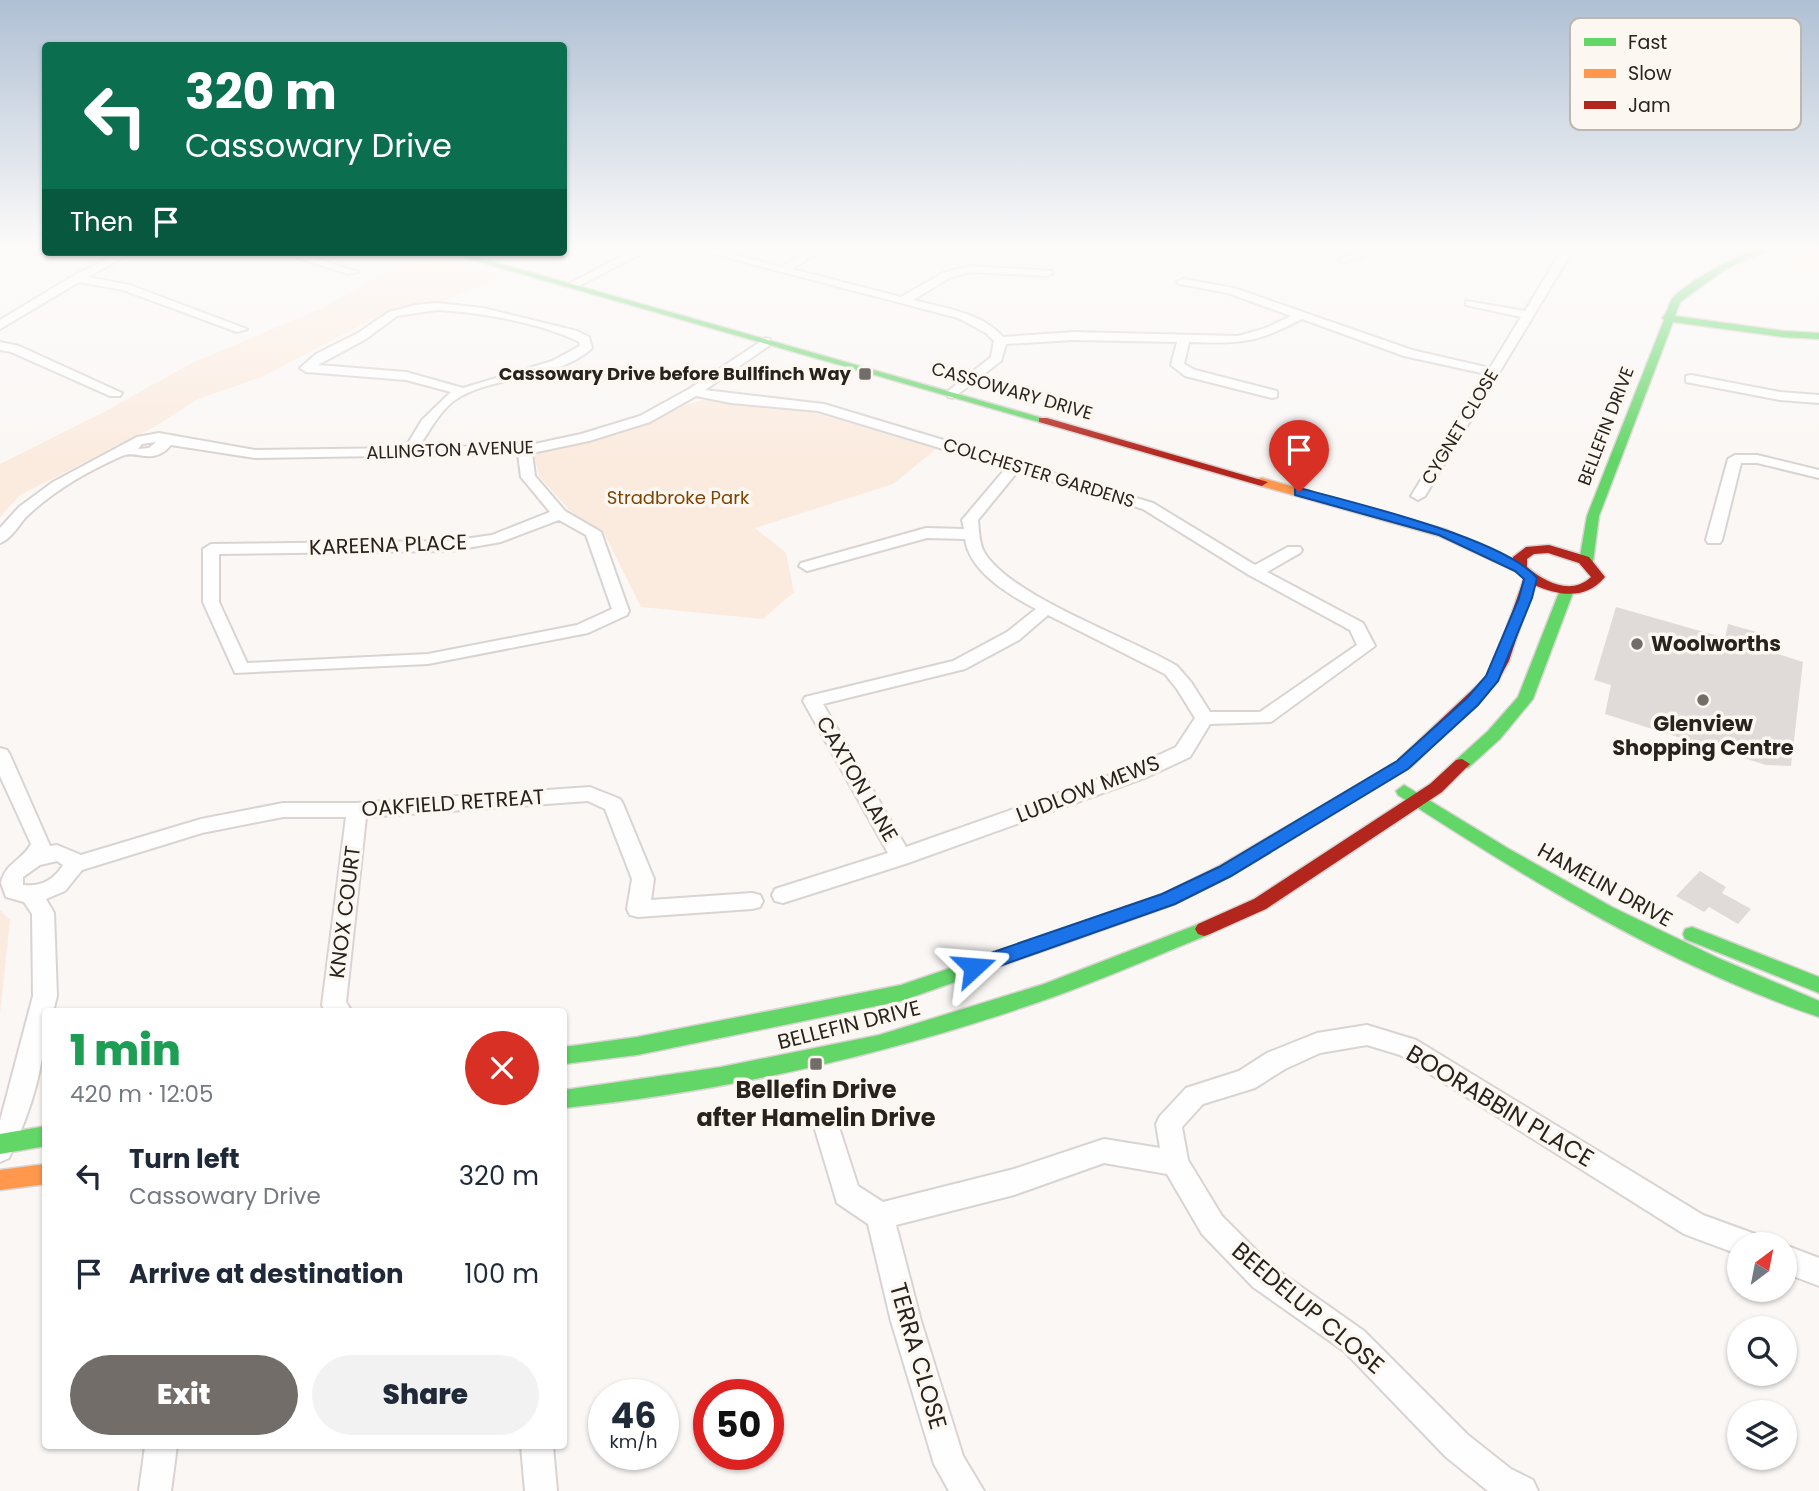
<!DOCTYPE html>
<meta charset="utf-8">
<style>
body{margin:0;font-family:Poppins,sans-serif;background:#f2f2f3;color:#1f2937;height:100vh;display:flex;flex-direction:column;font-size:26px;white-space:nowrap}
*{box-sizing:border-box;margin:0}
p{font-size:23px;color:#747a83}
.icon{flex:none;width:38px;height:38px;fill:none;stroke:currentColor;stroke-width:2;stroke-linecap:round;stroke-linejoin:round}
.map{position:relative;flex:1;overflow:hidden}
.side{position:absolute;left:42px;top:1008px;width:525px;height:441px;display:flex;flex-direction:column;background:#fff;border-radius:7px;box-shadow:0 2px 5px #0004}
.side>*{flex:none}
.banner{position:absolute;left:42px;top:42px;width:525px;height:214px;border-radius:7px;box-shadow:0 2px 5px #0004;background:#0b6e4f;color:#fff;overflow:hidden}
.needle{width:46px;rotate:32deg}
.fabs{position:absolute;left:1727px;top:1232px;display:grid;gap:14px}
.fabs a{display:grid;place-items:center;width:70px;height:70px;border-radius:50%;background:#fff;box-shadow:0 2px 5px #0004;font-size:35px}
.speed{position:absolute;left:588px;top:1379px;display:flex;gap:14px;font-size:35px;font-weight:700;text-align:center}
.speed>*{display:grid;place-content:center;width:91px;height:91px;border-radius:50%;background:#fff;box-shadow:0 2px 5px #0004;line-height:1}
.speed small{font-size:18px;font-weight:400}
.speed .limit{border:10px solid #d22;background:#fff;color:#111}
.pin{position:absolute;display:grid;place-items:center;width:60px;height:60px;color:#fff;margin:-72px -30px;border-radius:50% 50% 50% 0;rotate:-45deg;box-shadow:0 0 7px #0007}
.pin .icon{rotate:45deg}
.me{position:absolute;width:77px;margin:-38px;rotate:71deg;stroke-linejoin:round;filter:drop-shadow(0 0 5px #0008)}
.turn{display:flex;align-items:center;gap:24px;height:147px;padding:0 28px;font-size:32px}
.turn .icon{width:91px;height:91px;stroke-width:2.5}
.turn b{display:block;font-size:49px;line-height:60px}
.then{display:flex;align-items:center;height:66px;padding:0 28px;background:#0003;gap:14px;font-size:26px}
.round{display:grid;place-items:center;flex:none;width:74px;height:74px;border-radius:37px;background:#f2f2f3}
.head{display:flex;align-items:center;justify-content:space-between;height:119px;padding:0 28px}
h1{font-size:42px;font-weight:800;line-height:52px;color:#1e9e55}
.action{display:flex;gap:14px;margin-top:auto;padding:14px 28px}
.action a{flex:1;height:80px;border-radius:42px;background:#726d69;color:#fff;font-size:28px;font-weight:800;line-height:80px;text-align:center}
.action a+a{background:#f2f2f3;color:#1f2937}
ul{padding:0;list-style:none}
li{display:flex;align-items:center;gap:21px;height:98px;padding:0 28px}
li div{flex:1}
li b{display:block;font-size:26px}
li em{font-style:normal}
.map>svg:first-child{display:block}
.green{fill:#fbebdf}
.building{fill:#e0dbd8}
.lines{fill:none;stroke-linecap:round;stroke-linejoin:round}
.street-casing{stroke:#d9d4d1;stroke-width:4}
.fast-casing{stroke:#d9d4d1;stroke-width:3}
.slow-casing{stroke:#d9d4d1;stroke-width:3}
.jam-casing{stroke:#d9d4d1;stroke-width:3}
.street{fill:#fefefe;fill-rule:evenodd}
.fast{fill:#63d668;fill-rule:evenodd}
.slow{fill:#ff974d;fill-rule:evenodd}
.jam{fill:#b3261e;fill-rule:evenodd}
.route{fill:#1a73e8;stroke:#114b97;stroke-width:2}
.poi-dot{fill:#726d69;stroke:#fdf7f2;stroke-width:2.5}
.labels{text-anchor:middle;stroke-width:7;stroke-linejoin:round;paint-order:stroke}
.far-poi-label{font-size:18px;font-weight:bold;fill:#29231e;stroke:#fdf7f2;text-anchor:end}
.far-street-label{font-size:18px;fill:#29231e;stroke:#fdf7f2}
.far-park-label{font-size:18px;fill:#7e4300;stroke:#fdf7f2}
.street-label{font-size:21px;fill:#29231e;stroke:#fdf7f2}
.poi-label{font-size:21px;font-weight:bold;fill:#29231e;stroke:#fdf7f2;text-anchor:start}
.near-poi-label{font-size:24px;font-weight:bold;fill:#29231e;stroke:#fdf7f2}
.near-street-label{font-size:24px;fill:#29231e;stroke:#fdf7f2}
.key{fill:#fdf7f2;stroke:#bdb7b2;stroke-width:2}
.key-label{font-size:19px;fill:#29231e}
</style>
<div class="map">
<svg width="1819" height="1491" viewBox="0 0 1819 1491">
<rect width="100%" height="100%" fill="#faf7f5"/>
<path class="green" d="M 1809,250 L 1819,250 L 1819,273 L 1813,276 L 1764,261 Z
M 431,254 L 503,276 L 440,303 L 396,307 L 262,377 L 198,399 L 154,427 L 20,495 L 0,517 L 0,464 L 102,413 L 192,363 L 327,306 L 388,269 Z
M 704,400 L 806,410 L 936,449 L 893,484 L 755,528 L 786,553 L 794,592 L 763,619 L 641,607 L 604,533 L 571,512 L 539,476 L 534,455 C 562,446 590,442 619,434 C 648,426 674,405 704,400 Z
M 0,910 L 10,920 L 0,1015 Z"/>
<path class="building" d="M 1616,607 L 1725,638 L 1728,624 L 1764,634 L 1762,649 L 1803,662 L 1791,766 L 1766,765 L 1605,714 L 1611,685 L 1594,680 Z
M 1700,871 L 1726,887 L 1722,893 L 1751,909 L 1738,924 L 1709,907 L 1704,912 L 1676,896 Z"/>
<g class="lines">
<defs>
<path id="street" d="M 634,250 L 648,250 L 575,288 L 565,286 Z
M 698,250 L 718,250 L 781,267 L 809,250 L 823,250 L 792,269 L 901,297 L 943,273 L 970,266 L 1051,271 L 1053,273 L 1047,276 L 970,272 L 951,277 L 913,300 C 944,308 981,312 1003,337 L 1074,332 L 1238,336 L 1266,328 L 1291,316 L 1228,293 L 1179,284 L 1177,282 L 1183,279 L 1234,288 L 1412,350 L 1490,368 L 1521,317 L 1466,305 L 1466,301 L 1525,311 L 1562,250 L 1573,250 L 1425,496 L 1418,500 L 1411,496 L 1486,374 L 1404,356 L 1302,319 C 1257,343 1239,344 1189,342 L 1184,364 L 1195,370 L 1277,391 L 1277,397 L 1272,398 L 1185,376 L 1171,365 L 1177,342 L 1074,340 L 1006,344 L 1001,361 L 953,398 L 948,397 L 948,391 L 991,357 L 994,341 L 986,333 L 958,318 Z
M 1360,250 L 1377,250 L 1343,263 L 1338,260 Z
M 120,252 L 133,252 L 88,277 L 130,285 L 247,329 L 237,332 L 123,290 L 79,282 L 0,329 L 0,320 L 73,276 Z
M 280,252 L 296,252 L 358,272 L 348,274 Z
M 437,303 L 483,308 L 577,331 L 589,337 L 592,348 C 559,380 491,375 455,400 C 440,411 429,431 419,447 L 525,446 L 581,434 L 640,416 L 689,389 L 766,338 L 770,339 L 770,345 L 705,390 L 824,404 L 1153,503 L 1255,565 L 1288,547 L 1300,547 L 1302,550 L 1300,553 L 1267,572 L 1363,623 L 1375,646 L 1271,722 L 1210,724 L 1190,757 L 1147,777 L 908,863 L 783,903 L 775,901 L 772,895 L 775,889 L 888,853 L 803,701 L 805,697 L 953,661 L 1007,632 L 1036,609 C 1008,594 970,572 965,539 L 927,538 L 807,571 L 799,566 L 801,563 L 926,528 L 964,529 L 962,520 L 1006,468 L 818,411 L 731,403 L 696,396 L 650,422 L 589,441 L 532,453 L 535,476 L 565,511 L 601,532 L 629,611 L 627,615 L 588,633 L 428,664 L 235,673 L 203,602 L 203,549 L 211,544 L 450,541 L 492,535 L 550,512 L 521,477 L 518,454 L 255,458 L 171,445 C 152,467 137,449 122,456 C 88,471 53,491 26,517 C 19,525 10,540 0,543 L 0,528 L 19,507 L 53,482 L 137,437 L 159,433 L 255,450 L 405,448 L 422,420 L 451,392 L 406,380 L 306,372 L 300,368 L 316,354 L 358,333 L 389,312 L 415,305 ZM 437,310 C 478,312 542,323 579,342 L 580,346 L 552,361 L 463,388 L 406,372 L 318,365 L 366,339 L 397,316 ZM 156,442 L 149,448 L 138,449 L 142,444 ZM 1018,471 L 1143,509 L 1249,575 L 1350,630 L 1357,645 L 1260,712 L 1210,712 L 1191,682 L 1177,666 C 1129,637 1011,597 984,552 C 979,543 979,530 978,520 ZM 559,520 L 586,535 L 612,609 L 577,625 L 428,654 L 247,663 L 219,602 L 219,554 L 450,551 L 501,542 ZM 1048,615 L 1165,674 L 1177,689 L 1195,718 L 1176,747 L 1133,767 L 906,847 L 823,704 L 965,669 L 1019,640 Z
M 0,342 L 19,346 L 122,393 L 120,396 L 110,396 L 11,352 L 0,350 Z
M 1691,375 L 1780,392 L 1819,395 L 1819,403 L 1780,400 L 1686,382 L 1686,376 Z
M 1757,455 L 1819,470 L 1819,478 L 1757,463 L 1741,463 L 1722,540 L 1720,543 L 1708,543 L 1706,540 L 1728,459 L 1735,455 Z
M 0,748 L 7,750 L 10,755 L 50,846 L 57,845 L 81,855 L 201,819 L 283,803 L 357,803 L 590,787 L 620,799 L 623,804 L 654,879 L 651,900 L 752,893 L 760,895 L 763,901 L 760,907 L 752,909 L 638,917 L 630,915 L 627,909 L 632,879 L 605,809 L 588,801 L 366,817 L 346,1002 L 352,1012 L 325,1012 L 322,1005 L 346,817 L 283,817 L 202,833 L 82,870 L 65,891 L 46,899 L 54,913 L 57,996 L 53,1012 L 46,1012 C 46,1064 31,1111 9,1158 L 0,1162 L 0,1121 L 33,996 L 32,914 L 24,902 L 6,897 L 1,883 C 5,863 23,860 31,844 L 0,776 ZM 57,861 L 63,865 C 54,880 41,887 23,885 L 23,877 L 40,865 Z
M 1367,1025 L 1416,1040 L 1703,1215 L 1755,1234 L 1759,1244 L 1740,1244 L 1740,1255 L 1684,1234 L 1400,1055 L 1367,1045 L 1320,1053 L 1285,1069 L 1255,1088 L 1203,1104 L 1182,1127 L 1188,1160 L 1222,1216 L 1273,1267 L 1364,1331 L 1468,1435 L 1511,1469 L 1533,1480 L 1538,1491 L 1488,1491 L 1446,1457 L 1344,1351 L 1253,1287 L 1202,1234 L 1167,1174 L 1104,1163 L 1014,1195 L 896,1225 L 921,1321 L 963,1456 L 984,1491 L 949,1491 L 934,1464 L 891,1321 L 868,1224 L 837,1203 L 814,1126 L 818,1118 L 827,1114 L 836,1118 L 858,1186 L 883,1202 L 1014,1169 L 1104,1139 L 1160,1148 L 1156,1124 L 1160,1116 L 1186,1088 L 1239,1071 L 1267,1053 L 1317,1033 Z
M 1785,1245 L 1819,1258 L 1819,1286 L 1785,1273 Z
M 145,1446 L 177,1446 L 171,1491 L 139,1491 Z
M 521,1446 L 553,1446 L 557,1491 L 525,1491 Z"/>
<path id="fast" d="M 1758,250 L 1774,250 L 1746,259 L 1721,272 L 1680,302 L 1675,316 L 1783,331 L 1819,333 L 1819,339 L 1783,337 L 1673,322 L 1599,516 L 1593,562 L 1586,566 L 1581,565 L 1579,562 L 1587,516 L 1664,320 L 1662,318 C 1668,313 1668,305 1672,299 C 1688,281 1735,256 1758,250 Z
M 445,252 L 459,252 L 1049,420 L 1039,422 Z
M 1567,586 L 1574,590 L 1533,699 L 1500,739 L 1468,768 L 1456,768 L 1454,764 L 1456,760 L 1488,731 L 1518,697 L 1560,590 Z
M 1404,785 L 1509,849 L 1612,907 L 1718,958 L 1819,1001 L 1819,1017 C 1669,966 1530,881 1398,795 L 1396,791 Z
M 1204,922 L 1210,924 L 1213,929 L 1210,934 C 1158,955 1106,978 1053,997 C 900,1052 725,1092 564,1108 L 564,1090 L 721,1067 L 879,1035 L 1044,984 Z
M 1692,927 L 1819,977 L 1819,993 L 1685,939 L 1683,934 L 1685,929 Z
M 1053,933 L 1060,935 L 1062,940 L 1060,945 L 901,1001 L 637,1055 L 564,1064 L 564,1047 L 637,1037 L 901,985 Z
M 46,1126 L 46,1146 L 0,1154 L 0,1134 Z"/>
<path id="slow" d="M 1262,478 L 1447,530 L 1527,568 L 1520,572 L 1515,571 L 1439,536 L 1258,485 L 1258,479 Z
M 1406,757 L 1414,762 L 1412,766 L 1231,876 L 1175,904 L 1060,945 L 1053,947 L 1046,945 L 1044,940 L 1046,935 L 1163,894 L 1219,866 Z
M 46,1164 L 46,1184 L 0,1190 L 0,1170 Z"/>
<path id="jam" d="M 1039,418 L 1047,418 L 1268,482 L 1262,486 L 1258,485 L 1039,422 Z
M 1549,545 L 1589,557 L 1605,577 C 1586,600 1559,596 1534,585 L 1509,661 L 1498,681 L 1412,766 L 1400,766 L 1398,762 L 1400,758 L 1487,676 L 1495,661 L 1524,578 L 1513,568 L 1513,557 L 1526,547 ZM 1548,553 L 1579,563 L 1591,577 C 1571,596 1545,582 1527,567 L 1527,559 L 1534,554 Z
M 1462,759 L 1470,764 L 1442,792 L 1266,909 L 1210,934 L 1204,936 L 1198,934 L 1195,929 L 1198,924 L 1254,899 L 1430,784 L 1456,760 Z"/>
</defs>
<use href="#street" class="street-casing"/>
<use href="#fast" class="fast-casing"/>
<use href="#slow" class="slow-casing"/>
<use href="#jam" class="jam-casing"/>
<use href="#street" class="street"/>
<use href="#fast" class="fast"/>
<use href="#slow" class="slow"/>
<use href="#jam" class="jam"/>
</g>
<linearGradient id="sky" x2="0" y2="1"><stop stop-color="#afc0d4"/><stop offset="0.54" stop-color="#fdfbfa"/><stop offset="1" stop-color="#fdfbfa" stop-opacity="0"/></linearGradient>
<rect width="1819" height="459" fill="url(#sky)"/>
<path class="route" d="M 1299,488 C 1352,502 1505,539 1537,578 L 1532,598 L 1498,681 L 1478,705 L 1408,769 L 1231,876 L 1175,904 L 974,975 L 967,972 L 964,967 L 967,961 L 1162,894 L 1219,867 L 1397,761 L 1467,698 L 1486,676 L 1519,598 L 1524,579 L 1515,571 L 1439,535 L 1295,495 L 1295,489 Z"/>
<g class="poi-dot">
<rect x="858" y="367" width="14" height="14" rx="3.5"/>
<circle cx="1637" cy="644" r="7"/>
<circle cx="1703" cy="700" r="7"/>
<rect x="809" y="1057" width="14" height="14" rx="3.5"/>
</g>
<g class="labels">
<g class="far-poi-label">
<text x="851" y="380">Cassowary Drive before Bullfinch Way</text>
</g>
<g class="far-street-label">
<text transform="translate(1012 391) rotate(16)" y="6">CASSOWARY DRIVE</text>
<text transform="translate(1606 426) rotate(-69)" y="6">BELLEFIN DRIVE</text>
<text transform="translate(1460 427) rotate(-59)" y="6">CYGNET CLOSE</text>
<text transform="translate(450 450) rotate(-2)" y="6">ALLINGTON AVENUE</text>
<text transform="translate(1039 473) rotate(17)" y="6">COLCHESTER GARDENS</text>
</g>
<g class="far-park-label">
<text x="678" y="504">Stradbroke Park</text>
</g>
<g class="street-label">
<text transform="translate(388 545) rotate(-2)" y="7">KAREENA PLACE</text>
<text transform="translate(857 779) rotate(60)" y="7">CAXTON LANE</text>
<text transform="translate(1088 789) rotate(-21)" y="7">LUDLOW MEWS</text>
<text transform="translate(453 803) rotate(-4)" y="7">OAKFIELD RETREAT</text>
<text transform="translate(1605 885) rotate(29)" y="7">HAMELIN DRIVE</text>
<text transform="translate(345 912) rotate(-83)" y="7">KNOX COURT</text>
<text transform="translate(849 1025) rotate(-14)" y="7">BELLEFIN DRIVE</text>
</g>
<g class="poi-label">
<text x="1651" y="651">Woolworths</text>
<text x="1703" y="731" text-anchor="middle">Glenview<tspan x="1703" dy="24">Shopping Centre</tspan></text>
</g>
<g class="near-poi-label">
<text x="816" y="1098">Bellefin Drive<tspan x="816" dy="28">after Hamelin Drive</tspan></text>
</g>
<g class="near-street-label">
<text transform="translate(1500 1106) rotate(31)" y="8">BOORABBIN PLACE</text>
<text transform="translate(1308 1308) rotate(40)" y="8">BEEDELUP CLOSE</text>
<text transform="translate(918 1356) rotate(74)" y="8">TERRA CLOSE</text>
</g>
</g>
<rect x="1570" y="18" width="231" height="112" rx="10" class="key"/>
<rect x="1584" y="38" width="32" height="8" fill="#63d668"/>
<rect x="1584" y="69" width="32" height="9" fill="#ff974d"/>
<rect x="1584" y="101" width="32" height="8" fill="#b3261e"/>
<g class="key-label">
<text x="1628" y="49">Fast</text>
<text x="1628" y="80">Slow</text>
<text x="1628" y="112">Jam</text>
</g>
</svg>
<div class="fabs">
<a><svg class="needle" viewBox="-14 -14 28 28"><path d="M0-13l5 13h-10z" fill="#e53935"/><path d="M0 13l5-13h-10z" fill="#747a83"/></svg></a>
<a><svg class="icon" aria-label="search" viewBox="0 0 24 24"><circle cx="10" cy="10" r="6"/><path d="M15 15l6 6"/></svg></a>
<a><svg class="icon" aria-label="layers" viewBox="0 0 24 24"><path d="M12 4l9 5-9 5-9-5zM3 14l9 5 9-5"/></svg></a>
</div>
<div class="speed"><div>46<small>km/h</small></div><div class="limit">50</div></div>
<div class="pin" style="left:1299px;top:492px;background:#d93025"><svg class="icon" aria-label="arrive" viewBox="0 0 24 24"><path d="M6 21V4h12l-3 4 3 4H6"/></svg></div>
<svg class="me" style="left:974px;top:967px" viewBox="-20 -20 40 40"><path d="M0-17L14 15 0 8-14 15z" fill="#1a73e8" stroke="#fff" stroke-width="4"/></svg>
<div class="banner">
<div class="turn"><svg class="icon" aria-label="left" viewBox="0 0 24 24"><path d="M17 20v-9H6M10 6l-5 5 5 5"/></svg><div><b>320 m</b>Cassowary Drive</div></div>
<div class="then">Then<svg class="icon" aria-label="arrive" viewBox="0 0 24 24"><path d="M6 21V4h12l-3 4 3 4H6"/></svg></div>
</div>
<section class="side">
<div class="head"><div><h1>1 min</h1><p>420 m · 12:05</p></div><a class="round" style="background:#d93025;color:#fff"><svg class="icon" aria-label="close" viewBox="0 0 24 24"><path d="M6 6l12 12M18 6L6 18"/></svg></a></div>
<ul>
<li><svg class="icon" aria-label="left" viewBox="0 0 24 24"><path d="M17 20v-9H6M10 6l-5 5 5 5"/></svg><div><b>Turn left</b><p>Cassowary Drive</p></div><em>320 m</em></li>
<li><svg class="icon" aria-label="arrive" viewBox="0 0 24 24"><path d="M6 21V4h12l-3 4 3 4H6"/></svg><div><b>Arrive at destination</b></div><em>100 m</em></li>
</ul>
<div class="action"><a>Exit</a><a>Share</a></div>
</section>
</div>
